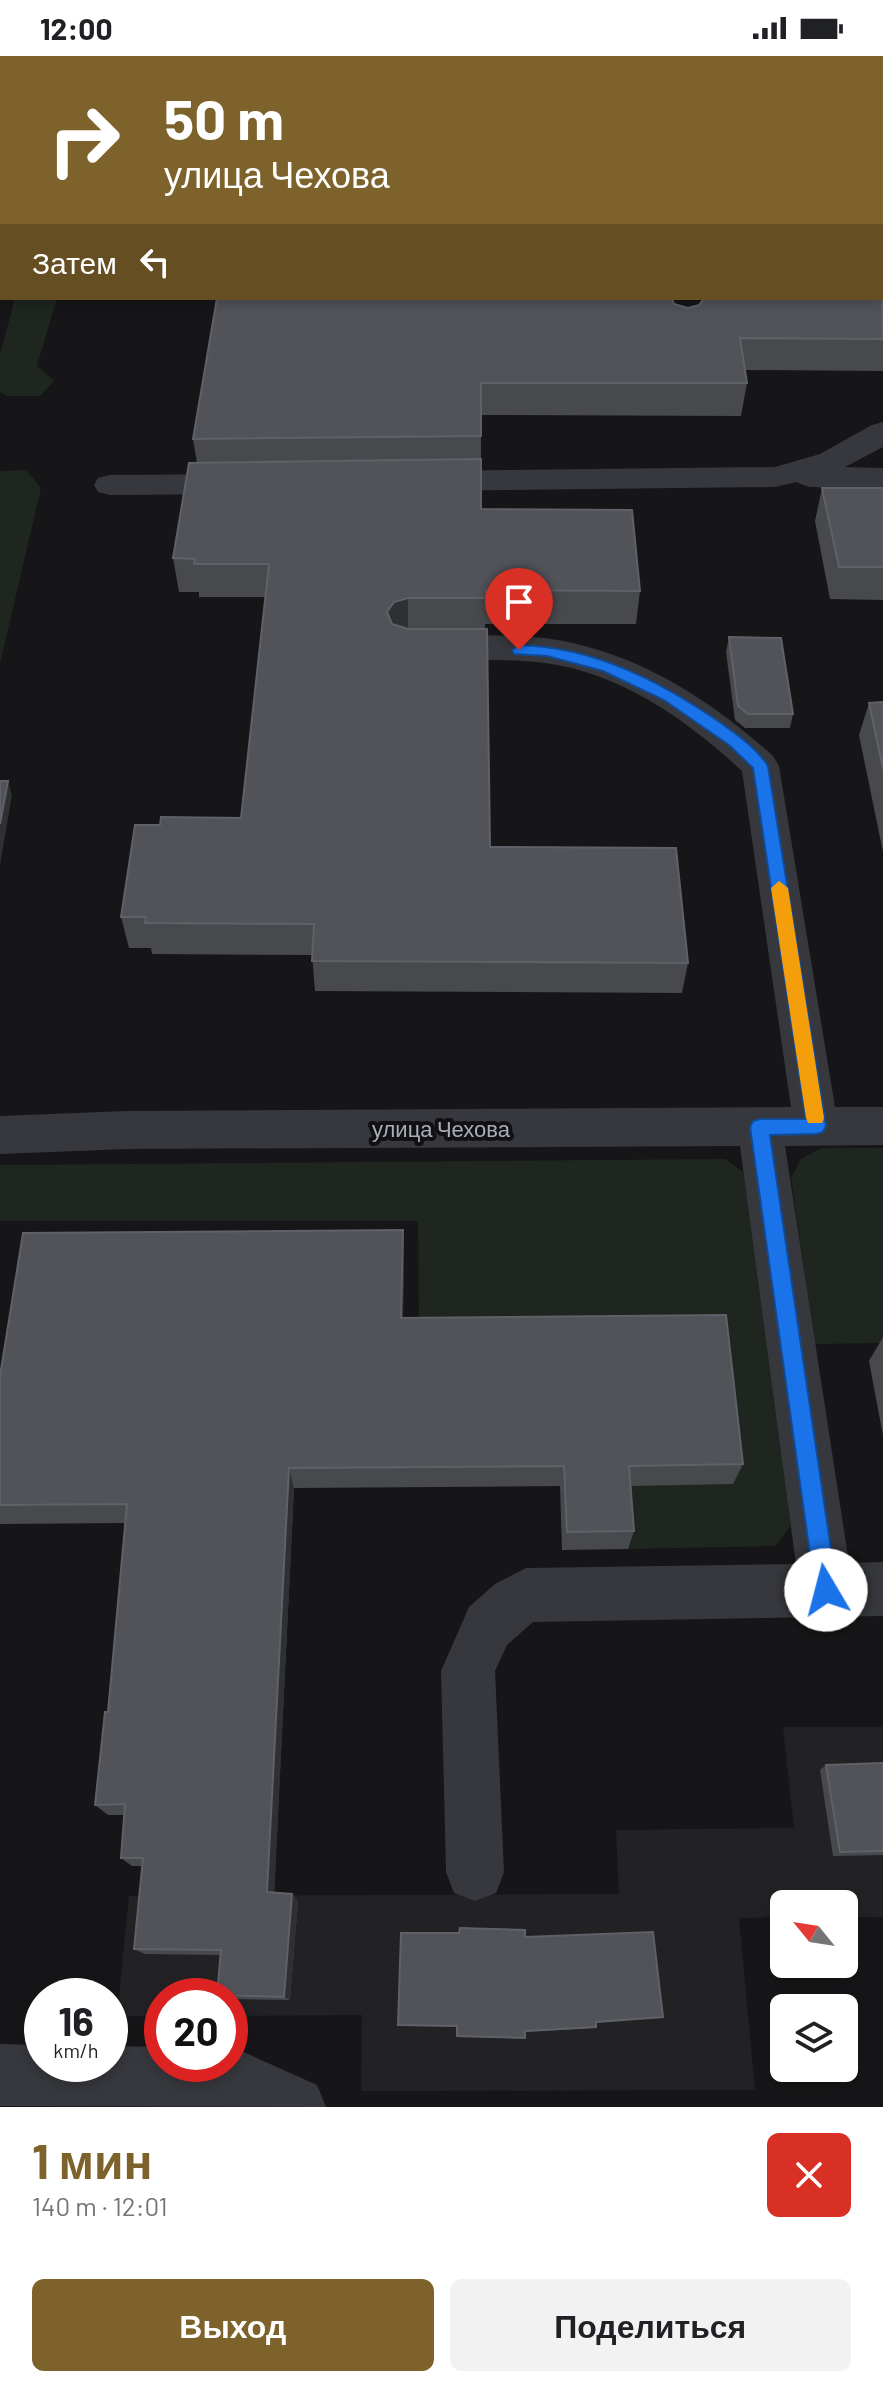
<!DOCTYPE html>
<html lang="ru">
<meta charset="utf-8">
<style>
body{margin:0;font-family:Barlow,sans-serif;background:#f2f2f2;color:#202124;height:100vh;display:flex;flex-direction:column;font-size:30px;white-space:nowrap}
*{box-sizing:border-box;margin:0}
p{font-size:26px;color:#757577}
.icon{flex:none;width:44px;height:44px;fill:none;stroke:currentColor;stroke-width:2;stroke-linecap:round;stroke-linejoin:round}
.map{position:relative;height:2051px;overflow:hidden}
.panel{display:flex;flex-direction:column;background:#fff;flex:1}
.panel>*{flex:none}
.banner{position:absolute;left:0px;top:0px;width:884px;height:244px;box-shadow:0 4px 12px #0003;background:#7e622b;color:#fff;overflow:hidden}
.needle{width:52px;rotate:300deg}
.buttons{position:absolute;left:770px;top:1834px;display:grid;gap:16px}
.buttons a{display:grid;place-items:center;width:88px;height:88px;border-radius:12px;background:#fff;box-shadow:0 4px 12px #0003;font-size:40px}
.speed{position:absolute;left:24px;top:1922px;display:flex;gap:16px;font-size:40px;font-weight:700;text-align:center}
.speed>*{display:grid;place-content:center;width:104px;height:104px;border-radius:50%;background:#fff;box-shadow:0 4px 12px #0003;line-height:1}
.speed small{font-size:20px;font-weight:400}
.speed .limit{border:12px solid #d22;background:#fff;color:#111}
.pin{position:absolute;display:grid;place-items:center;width:68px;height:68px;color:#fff;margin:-82px -34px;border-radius:50% 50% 50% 0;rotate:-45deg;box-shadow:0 0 8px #0007}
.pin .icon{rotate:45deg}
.me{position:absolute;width:88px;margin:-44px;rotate:352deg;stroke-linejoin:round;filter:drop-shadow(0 0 6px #0008)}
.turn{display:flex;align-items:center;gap:28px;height:168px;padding:0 32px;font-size:36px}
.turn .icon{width:104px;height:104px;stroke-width:2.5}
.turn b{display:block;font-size:56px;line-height:68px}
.then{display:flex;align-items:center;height:76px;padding:0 32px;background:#0003;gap:16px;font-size:30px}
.round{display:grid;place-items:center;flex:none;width:84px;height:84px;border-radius:12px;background:#f2f2f2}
.overview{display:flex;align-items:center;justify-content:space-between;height:136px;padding:0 32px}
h1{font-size:48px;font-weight:700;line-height:60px;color:#7e622b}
.primary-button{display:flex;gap:16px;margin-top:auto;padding:16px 32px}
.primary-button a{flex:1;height:92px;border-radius:12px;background:#7e622b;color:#fff;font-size:32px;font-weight:700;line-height:92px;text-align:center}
.primary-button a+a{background:#f2f2f2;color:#202124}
.status{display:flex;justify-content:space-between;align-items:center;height:56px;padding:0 40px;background:#fff;direction:ltr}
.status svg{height:22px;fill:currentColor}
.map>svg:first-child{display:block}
.built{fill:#222225}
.green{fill:#1e261f}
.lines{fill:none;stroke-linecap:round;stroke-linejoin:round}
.minor{fill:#37383d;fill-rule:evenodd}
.major{fill:#53555c;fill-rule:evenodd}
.wall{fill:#47494d}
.shaded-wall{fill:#2f3033}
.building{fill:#525359;stroke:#5f6168;stroke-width:2}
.route{fill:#1a73e8;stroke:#114b97;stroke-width:2}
.slow{fill:#f59e0b}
.labels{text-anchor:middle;stroke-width:8;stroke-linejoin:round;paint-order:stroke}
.street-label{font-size:22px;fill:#a8adb8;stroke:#111113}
</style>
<div class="status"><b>12:00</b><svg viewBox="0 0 49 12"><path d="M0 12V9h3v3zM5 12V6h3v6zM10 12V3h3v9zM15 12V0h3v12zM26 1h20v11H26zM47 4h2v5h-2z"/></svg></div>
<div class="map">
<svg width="883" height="2051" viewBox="0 0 883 2051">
<rect width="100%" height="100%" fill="#161618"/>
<path class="built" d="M 783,1671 L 883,1671 L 883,1861 L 844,1861 L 844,1848 L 784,1848 L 784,1861 L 739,1862 L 755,2034 L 361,2035 L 362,1959 L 230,1960 L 230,1940 L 162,1940 L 162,1960 L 117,1960 L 129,1840 L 619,1838 L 616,1774 L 794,1772 Z"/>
<path class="green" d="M 15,242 L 57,242 L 37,310 L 54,325 L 40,340 L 7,340 L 0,336 L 0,298 Z
M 26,414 L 41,432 L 0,608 L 0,415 Z
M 821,1092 L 883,1092 L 883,1287 L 815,1288 L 791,1122 L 801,1103 Z
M 725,1103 L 746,1118 L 791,1469 L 776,1490 L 628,1493 L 419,1285 L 418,1165 L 0,1165 L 0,1109 Z"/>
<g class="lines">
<path class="minor" d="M 0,125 L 2,125 L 2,141 L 0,141 Z
M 883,366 L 883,391 L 845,411 L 883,412 L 883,432 L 809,431 L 796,426 L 775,431 L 420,435 L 408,432 L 404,425 L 408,418 L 420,415 L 775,411 L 820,398 L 872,369 Z
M 243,418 L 255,421 L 259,428 L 255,435 L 243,438 L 110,439 L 98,436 L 94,429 L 98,422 L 110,419 Z
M 428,579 C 466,580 506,578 544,582 C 632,593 709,642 773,700 L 779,710 L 835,1051 L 883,1051 L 883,1089 L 785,1090 L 849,1507 L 883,1506 L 883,1560 L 533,1566 L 507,1589 L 495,1615 L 504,1816 L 496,1837 L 475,1845 L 454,1837 L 446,1816 L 441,1615 L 469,1551 L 495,1528 L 526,1512 L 796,1508 L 740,1090 L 127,1093 L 0,1098 L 0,1060 L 127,1055 L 791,1051 L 742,715 C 687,664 621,617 545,607 C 506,602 467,605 428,603 L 415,600 L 410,591 L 415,582 Z
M 0,1988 L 42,1989 L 42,2008 L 110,2008 L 110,1990 L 162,1991 L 162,2008 L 230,2008 L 230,1993 L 237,1993 L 317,2029 L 326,2051 L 0,2050 Z"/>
<path class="major" d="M 25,0 L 51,0 L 24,2 Z
M 0,108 L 2,108 L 0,130 Z"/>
</g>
<path class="wall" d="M 639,0 L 883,0 L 883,315 L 745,314 L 747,327 L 741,360 L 481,359 L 481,453 L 640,535 L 636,568 L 485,568 L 490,791 L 688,907 L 682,937 L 315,935 L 312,899 L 152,898 L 151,892 L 129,892 L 121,861 L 160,769 L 241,762 L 266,541 L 199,541 L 199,536 L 179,536 L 173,502 L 197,407 L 193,383 L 674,248 L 688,252 L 699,249 L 702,242 L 882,242 L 882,2 L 638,2 Z
M 822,432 L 883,432 L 883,544 L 830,543 L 815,465 Z
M 729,581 L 793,658 L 790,672 L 745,672 L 735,664 L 726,596 Z
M 883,646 L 883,796 L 859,679 L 869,647 Z
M 403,1174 L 404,1199 L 403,1262 L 743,1408 L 733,1428 L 631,1430 L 634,1475 L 628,1493 L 562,1494 L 560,1430 L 294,1432 L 274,1837 L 292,1838 L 298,1845 L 290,1944 L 230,1943 L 220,1899 L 145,1898 L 134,1893 L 142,1810 L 132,1810 L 121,1802 L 124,1759 L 108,1759 L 95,1749 L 108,1656 L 125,1467 L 0,1468 L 0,1320 Z
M 883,1281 L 883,1380 L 869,1305 Z
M 883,1707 L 883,1799 L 833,1800 L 820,1714 L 826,1709 Z
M 525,1881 L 663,1961 L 596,1967 L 596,1971 L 594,1972 L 525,1976 L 525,1982 L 524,1982 L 457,1981 L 457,1971 L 398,1969 Z"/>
<path class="shaded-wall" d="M 408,542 L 408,576 L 395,579 L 387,556 L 394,546 Z
M 8,725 L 12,739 L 0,809 L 0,768 Z
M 403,1174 L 404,1199 L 403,1285 L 401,1262 Z
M 289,1412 L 294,1432 L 274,1844 L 267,1836 Z
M 292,1838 L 298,1845 L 290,1944 L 284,1941 Z"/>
<path class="building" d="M 126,0 L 292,0 L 292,2 L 125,2 Z
M 641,0 L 883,0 L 883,208 L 882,2 L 641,2 Z
M 882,228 L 883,283 L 740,282 L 747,327 L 481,327 L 481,380 L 193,383 L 217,242 L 672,242 L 674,248 L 688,252 L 699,249 L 705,242 L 882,242 Z
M 481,403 L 481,453 L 632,454 L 640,535 L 486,534 L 486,542 L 408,542 L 394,546 L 387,556 L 392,568 L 408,573 L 487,573 L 490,791 L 676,792 L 688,907 L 312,905 L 314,868 L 145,867 L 146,861 L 121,861 L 135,769 L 160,769 L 161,761 L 241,762 L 269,508 L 194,508 L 195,503 L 173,502 L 189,407 Z
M 822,432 L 883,432 L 883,511 L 839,511 Z
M 729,581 L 781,582 L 793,658 L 748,658 L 738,650 Z
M 883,646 L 883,713 L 869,647 Z
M 0,725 L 8,725 L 0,768 Z
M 403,1174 L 401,1262 L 726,1259 L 743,1408 L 629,1410 L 634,1475 L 567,1476 L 564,1410 L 289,1412 L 267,1836 L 292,1838 L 284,1941 L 217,1939 L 221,1894 L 134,1893 L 143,1802 L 121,1802 L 125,1748 L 95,1749 L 105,1656 L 108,1656 L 127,1448 L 0,1449 L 0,1320 L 23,1177 Z
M 883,1707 L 883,1795 L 840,1796 L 826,1709 Z
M 460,1872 L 525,1874 L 525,1881 L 653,1876 L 663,1961 L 596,1966 L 596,1971 L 525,1975 L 525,1982 L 457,1980 L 457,1970 L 398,1969 L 401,1877 L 459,1877 Z"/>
<path class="route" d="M 519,589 C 593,591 658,624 718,665 C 736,678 756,691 768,710 L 826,1070 L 823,1076 L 816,1078 L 770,1079 L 837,1534 L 834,1542 L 826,1545 L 818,1542 L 815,1534 L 750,1071 L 753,1065 L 760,1063 L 806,1063 L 753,712 L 729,689 L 664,644 L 603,615 L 547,600 L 514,598 L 512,594 Z"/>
<path class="slow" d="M 779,825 L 788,832 L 824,1062 L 822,1067 L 808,1067 L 806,1062 L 771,832 Z"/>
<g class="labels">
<g class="street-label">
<text x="441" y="1081">улица Чехова</text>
</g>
</g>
</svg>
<div class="buttons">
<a><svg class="needle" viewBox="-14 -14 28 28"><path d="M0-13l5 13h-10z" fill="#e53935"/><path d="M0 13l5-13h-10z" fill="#757577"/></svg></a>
<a><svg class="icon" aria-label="layers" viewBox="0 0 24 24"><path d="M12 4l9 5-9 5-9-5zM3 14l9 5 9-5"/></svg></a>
</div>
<div class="speed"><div>16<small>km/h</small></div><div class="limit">20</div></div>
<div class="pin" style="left:519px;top:594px;background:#d93025"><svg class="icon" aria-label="arrive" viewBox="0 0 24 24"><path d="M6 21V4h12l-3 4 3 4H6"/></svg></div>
<svg class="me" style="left:826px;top:1534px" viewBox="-20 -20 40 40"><circle r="19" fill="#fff"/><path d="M0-13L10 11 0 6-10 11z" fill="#1a73e8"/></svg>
<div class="banner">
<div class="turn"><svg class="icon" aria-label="right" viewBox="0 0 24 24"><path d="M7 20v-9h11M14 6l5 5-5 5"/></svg><div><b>50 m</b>улица Чехова</div></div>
<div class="then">Затем<svg class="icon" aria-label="left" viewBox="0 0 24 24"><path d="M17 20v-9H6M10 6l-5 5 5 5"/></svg></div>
</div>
</div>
<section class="panel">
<div class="overview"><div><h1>1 мин</h1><p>140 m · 12:01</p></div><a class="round" style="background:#d93025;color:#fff"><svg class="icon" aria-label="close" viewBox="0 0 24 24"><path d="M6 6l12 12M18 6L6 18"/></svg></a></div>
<div class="primary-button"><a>Выход</a><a>Поделиться</a></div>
</section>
